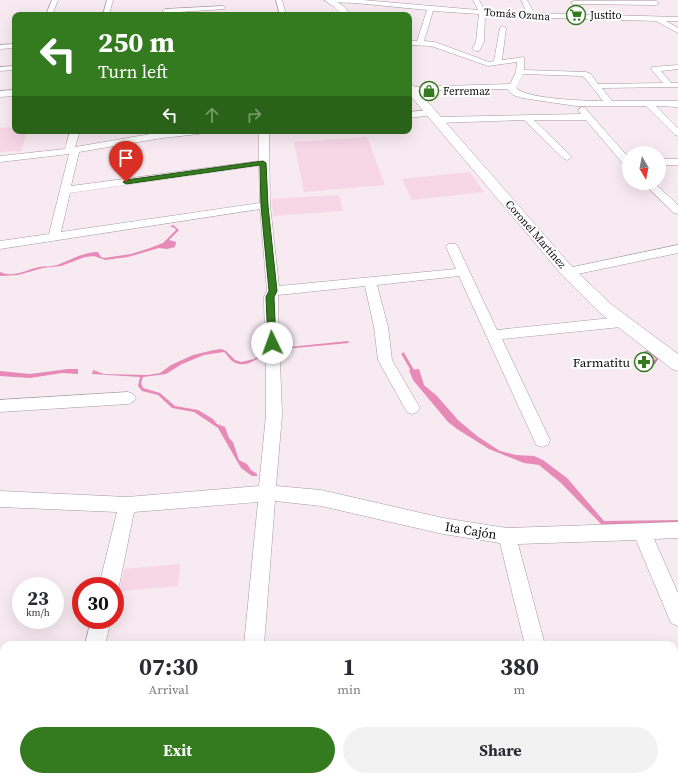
<!DOCTYPE html>
<meta charset="utf-8">
<style>
body{margin:0;font-family:"Source Serif 4",serif;background:#f2f2f3;color:#2b2b33;height:100vh;display:flex;flex-direction:column;font-size:15px;white-space:nowrap}
*{box-sizing:border-box;margin:0}
p{font-size:13px;color:#7c7c81}
.icon{flex:none;width:22px;height:22px;fill:none;stroke:currentColor;stroke-width:2;stroke-linecap:round;stroke-linejoin:round}
.map{position:relative;flex:1;overflow:hidden}
.drawer{position:absolute;left:0px;top:641px;width:678px;height:140px;display:flex;flex-direction:column;background:#fff;border-radius:12px 12px 0 0;box-shadow:0 4px 16px #0002}
.drawer>*{flex:none}
.top-card{position:absolute;left:12px;top:12px;width:400px;height:122px;border-radius:8px;box-shadow:0 4px 16px #0002;background:#347b1f;color:#fff;overflow:hidden}
.needle{width:26px;rotate:170deg}
.controls{position:absolute;left:622px;top:146px;display:grid;gap:8px}
.controls a{display:grid;place-items:center;width:44px;height:44px;border-radius:50%;background:#fff;box-shadow:0 4px 16px #0002;font-size:20px}
.speed{position:absolute;left:12px;top:577px;display:flex;gap:8px;font-size:20px;font-weight:700;text-align:center}
.speed>*{display:grid;place-content:center;width:52px;height:52px;border-radius:50%;background:#fff;box-shadow:0 4px 16px #0002;line-height:1}
.speed small{font-size:10px;font-weight:400}
.speed .limit{border:6px solid #d22;background:#fff;color:#111}
.pin{position:absolute;display:grid;place-items:center;width:34px;height:34px;color:#fff;margin:-41px -17px;border-radius:50% 50% 50% 0;rotate:-45deg;box-shadow:0 0 4px #0007}
.pin .icon{rotate:45deg}
.me{position:absolute;width:44px;margin:-22px;rotate:357deg;stroke-linejoin:round;filter:drop-shadow(0 0 3px #0008)}
.turn{display:flex;align-items:center;gap:14px;height:84px;padding:0 20px;font-size:18px}
.turn .icon{width:52px;height:52px;stroke-width:2.5}
.turn b{display:block;font-size:28px;line-height:34px}
.lanes{display:flex;align-items:center;height:38px;padding:0 20px;background:#0003;justify-content:center;gap:20px;direction:ltr}
.lanes .off{opacity:.35}
.eta{display:flex;justify-content:space-evenly;align-items:center;height:68px;text-align:center}
.eta b{font-size:24px;font-weight:700;line-height:28px}
.action{display:flex;gap:8px;margin-top:auto;padding:8px 20px}
.action a{flex:1;height:46px;border-radius:24px;background:#347b1f;color:#fff;font-size:16px;font-weight:700;line-height:46px;text-align:center}
.action a+a{background:#f2f2f3;color:#2b2b33}
.map>svg:first-child{display:block}
.green{fill:#f7d6e5}
.water{fill:#e78ab8}
.lines{fill:none;stroke-linecap:round;stroke-linejoin:round}
.stream{stroke:#e78ab8;stroke-width:3}
.minor-casing{stroke:#a5999e;stroke-width:1}
.major-casing{stroke:#a5999e;stroke-width:1}
.minor{fill:#fff;fill-rule:evenodd}
.major{fill:#fff;fill-rule:evenodd}
.wall{fill:#d3a0b7}
.shaded-wall{fill:#ac8295}
.building{fill:#f5bad5;stroke:#ac8295}
.route{fill:#347b1f;stroke:#225014}
.labels{text-anchor:middle;stroke-width:4;stroke-linejoin:round;paint-order:stroke}
.far-street-label{font-size:11px;fill:#0f0b0c;stroke:#fff}
.far-poi-label{font-size:11px;fill:#0f0b0c;stroke:#fff;text-anchor:start}
.poi-label{font-size:13px;fill:#0f0b0c;stroke:#fff;text-anchor:end}
.street-label{font-size:13px;fill:#0f0b0c;stroke:#fff}
</style>
<div class="map">
<svg width="678" height="781" viewBox="0 0 678 781">
<rect width="100%" height="100%" fill="#f7eaf0"/>
<path class="green" d="M 15,127 L 15,131 L 28,131 L 21,151 L 0,152 L 0,128 Z
M 367,137 L 385,185 L 304,192 L 294,142 Z
M 470,172 L 484,192 L 412,200 L 402,179 Z
M 339,195 L 343,211 L 273,216 L 272,199 Z
M 180,564 L 178,586 L 120,591 L 124,569 Z"/>
<path class="water" d="M 173,225 L 179,230 L 169,240 L 176,242 L 175,247 L 167,249 L 159,248 L 128,257 L 105,260 L 94,256 L 85,257 L 61,266 L 43,268 L 18,275 L 0,276 L 0,272 C 15,278 25,270 39,267 C 45,266 51,267 57,265 C 71,260 83,252 98,252 L 101,257 L 104,258 L 131,254 L 150,248 L 163,243 L 175,231 L 176,229 L 170,226 Z
M 348,341 L 349,343 L 273,350 C 260,355 247,371 232,361 C 229,359 227,354 224,352 L 204,355 L 182,364 L 166,374 L 143,377 L 141,383 L 143,388 L 160,393 L 175,406 L 198,410 L 213,419 L 217,424 L 225,427 L 229,438 L 233,442 L 239,460 L 247,464 L 251,470 L 257,474 L 257,476 L 252,476 L 241,468 L 218,428 L 194,412 L 172,408 L 158,395 L 142,391 L 138,386 L 140,377 L 92,374 L 93,370 L 104,374 L 148,375 L 160,373 L 171,365 L 193,355 L 214,350 L 221,349 L 226,351 L 235,360 L 241,362 L 254,359 L 269,349 Z
M 68,369 L 78,369 L 78,374 L 62,373 L 30,378 L 0,376 L 0,371 L 30,374 Z
M 419,369 L 424,385 L 437,396 L 458,420 L 477,436 L 500,451 L 516,455 L 534,456 L 543,460 L 567,478 L 604,521 L 678,520 L 678,522 L 652,525 L 601,524 L 561,483 L 539,465 L 524,463 L 489,449 L 457,429 L 448,422 L 413,380 L 409,370 Z"/>
<g class="lines">
<path class="stream" d="M 403,354 L 414,373"/>
<defs>
<path id="minor" d="M 52,0 L 58,0 L 52,15 L 46,15 Z
M 107,0 L 113,0 L 109,15 L 103,15 Z
M 276,0 L 282,0 L 286,15 L 280,15 Z
M 326,0 L 363,0 L 478,10 L 473,0 L 479,0 L 485,11 L 527,13 L 521,0 L 527,0 L 534,13 L 678,17 L 678,21 L 666,21 L 678,28 L 678,33 L 656,21 L 554,18 L 485,15 L 484,42 L 479,51 L 476,51 L 472,49 L 476,42 L 479,14 L 433,11 L 424,41 L 435,42 L 489,62 L 494,61 L 500,28 L 503,26 L 506,28 L 502,60 L 524,57 L 524,70 L 586,72 L 591,74 L 598,84 L 663,83 L 651,69 L 652,67 L 678,65 L 678,69 L 661,71 L 671,83 L 678,83 L 678,87 L 602,88 L 612,101 L 678,101 L 678,107 L 656,106 L 678,128 L 678,136 L 675,135 L 646,106 L 576,106 L 522,98 L 513,95 L 507,89 L 409,91 L 410,87 L 510,84 L 516,72 L 517,62 L 488,66 L 431,46 L 409,45 L 409,41 L 417,41 L 427,10 L 355,3 L 329,2 ZM 523,74 L 582,76 L 585,78 L 603,101 C 586,101 526,99 516,88 Z
M 574,1 L 656,1 L 659,3 L 656,5 L 572,4 L 571,3 Z
M 223,6 L 226,8 L 225,9 L 165,13 L 162,11 L 165,9 Z
M 15,44 L 15,48 L 0,49 L 0,45 Z
M 15,66 L 15,70 L 0,71 L 0,67 Z
M 15,90 L 15,96 L 0,97 L 0,91 Z
M 582,107 L 585,108 L 629,158 L 629,167 L 625,166 L 586,120 L 534,120 L 570,155 L 572,157 L 567,160 L 564,159 L 524,120 L 437,123 L 433,120 L 437,117 L 581,114 L 578,110 Z
M 430,110 L 433,111 L 434,113 L 433,115 L 409,118 L 409,112 Z
M 70,131 L 80,131 L 75,147 L 162,132 L 204,131 L 199,134 L 162,138 L 79,152 L 71,186 L 259,161 L 259,131 L 269,131 L 270,205 L 279,286 L 456,269 L 446,247 L 448,244 L 456,244 L 458,247 L 497,330 L 621,317 L 626,319 L 628,322 L 626,325 L 621,327 L 502,339 L 550,440 L 548,445 L 542,447 L 536,445 L 534,440 L 459,276 L 377,285 L 388,327 L 392,360 L 420,408 L 417,412 L 412,414 L 407,412 L 378,360 L 374,327 L 365,286 L 278,295 L 279,343 L 277,347 L 272,348 L 267,347 L 265,343 L 264,297 L 267,291 L 260,209 L 0,249 L 0,241 L 49,234 L 69,154 L 0,162 L 0,156 L 65,149 ZM 259,166 L 260,203 L 61,232 L 70,193 Z
M 659,159 L 678,159 L 678,165 L 659,165 Z
M 643,183 L 654,183 L 678,205 L 678,214 L 674,213 Z
M 678,245 L 678,253 L 568,276 L 564,275 L 562,272 L 564,269 L 568,268 Z
M 273,355 L 278,356 L 280,360 L 282,415 L 276,486 L 321,490 L 443,518 L 507,528 L 678,522 L 678,538 L 654,539 L 678,593 L 678,626 L 671,623 L 636,540 L 518,544 L 545,645 L 525,645 L 500,543 L 443,534 L 321,506 L 275,501 L 264,645 L 244,645 L 258,502 L 134,512 L 119,586 L 115,593 L 115,586 L 99,586 L 117,512 L 0,507 L 0,491 L 127,497 L 259,486 L 266,415 L 266,360 L 268,356 Z
M 128,392 L 133,394 L 136,398 L 133,402 L 128,404 L 0,412 L 0,400 Z
M 91,620 L 111,620 L 105,645 L 85,645 Z
M 55,777 L 79,777 L 78,781 L 54,781 Z
M 238,777 L 262,777 L 262,781 L 238,781 Z
M 560,777 L 584,777 L 585,781 L 561,781 Z"/>
<path id="major" d="M 324,0 C 338,0 343,4 351,15 L 342,15 L 333,6 Z
M 409,84 L 413,85 L 574,269 L 612,305 L 678,354 L 678,371 L 672,369 L 600,313 L 562,275 L 409,94 Z"/>
</defs>
<use href="#minor" class="minor-casing"/>
<use href="#major" class="major-casing"/>
<use href="#minor" class="minor"/>
<use href="#major" class="major"/>
</g>
<path class="wall" d="M 636,356 L 655,364 L 644,369 L 634,361 Z"/>
<path class="shaded-wall" d="M 658,359 L 655,364 L 644,369 L 647,364 Z"/>
<path class="building" d="M 647,351 L 658,359 L 647,364 L 636,356 Z"/>
<path class="route" d="M 263,161 L 266,163 L 268,206 L 277,291 L 274,297 L 276,343 L 272,346 L 268,343 L 266,297 L 269,291 L 261,206 L 260,165 L 126,184 L 123,182 L 126,180 Z"/>
<defs>
<symbol id="supermarket-ring" viewBox="-11 -11 22 22"><circle r="9.5" fill="#fff" stroke="#347b1f" stroke-width="1.5"/><path d="M-6-5.5h2.5l.6 2H6L4.5 2H-2.5L-4.4-4H-6ZM-1.5 3.2a1.3 1.3 0 1 0 .1 0ZM3 3.2a1.3 1.3 0 1 0 .1 0Z" fill="#347b1f"/></symbol>
<symbol id="shop-ring" viewBox="-11 -11 22 22"><circle r="9.5" fill="#fff" stroke="#347b1f" stroke-width="1.5"/><path d="M-5-2.5h2.3a2.7 3.5 0 0 1 5.4 0H5L5.5 6h-11ZM-1.5-2.5h3a1.5 2.3 0 0 0-3 0Z" fill="#347b1f"/></symbol>
<symbol id="pharmacy-ring" viewBox="-11 -11 22 22"><circle r="9.5" fill="#fff" stroke="#347b1f" stroke-width="1.5"/><path d="M-2-6h4v4h4v4h-4v4h-4v-4h-4v-4h4Z" fill="#347b1f"/></symbol>
</defs>
<g fill-rule="evenodd">
<use href="#supermarket-ring" x="565" y="4" width="22" height="22"/>
<use href="#shop-ring" x="418" y="80" width="22" height="22"/>
<use href="#pharmacy-ring" x="633" y="351" width="22" height="22"/>
</g>
<g class="labels">
<g class="far-street-label">
<text transform="translate(517 14) rotate(4)" y="4">Tomás Ozuna</text>
<text transform="translate(536 234) rotate(49)" y="4">Coronel Martínez</text>
</g>
<g class="far-poi-label">
<text x="590" y="19">Justito</text>
<text x="443" y="95">Ferremaz</text>
</g>
<g class="poi-label">
<text x="630" y="367">Farmatitu</text>
</g>
<g class="street-label">
<text transform="translate(471 530) rotate(9)" y="5">Ita Cajón</text>
</g>
</g>
</svg>
<div class="controls">
<a><svg class="needle" viewBox="-14 -14 28 28"><path d="M0-13l5 13h-10z" fill="#e53935"/><path d="M0 13l5-13h-10z" fill="#7c7c81"/></svg></a>
</div>
<div class="speed"><div>23<small>km/h</small></div><div class="limit">30</div></div>
<div class="pin" style="left:126px;top:182px;background:#d93025"><svg class="icon" aria-label="arrive" viewBox="0 0 24 24"><path d="M6 21V4h12l-3 4 3 4H6"/></svg></div>
<svg class="me" style="left:272px;top:343px" viewBox="-20 -20 40 40"><circle r="19" fill="#fff"/><path d="M0-13L10 11 0 6-10 11z" fill="#347b1f"/></svg>
<div class="top-card">
<div class="turn"><svg class="icon" aria-label="left" viewBox="0 0 24 24"><path d="M17 20v-9H6M10 6l-5 5 5 5"/></svg><div><b>250 m</b>Turn left</div></div>
<div class="lanes"><svg class="icon" aria-label="left" viewBox="0 0 24 24"><path d="M17 20v-9H6M10 6l-5 5 5 5"/></svg><svg class="icon off" aria-label="ahead" viewBox="0 0 24 24"><path d="M12 20V5M6 11l6-6 6 6"/></svg><svg class="icon off" aria-label="right" viewBox="0 0 24 24"><path d="M7 20v-9h11M14 6l5 5-5 5"/></svg></div>
</div>
<section class="drawer">
<div class="eta">
<div><b>07:30</b><p>Arrival</p></div>
<div><b>1</b><p>min</p></div>
<div><b>380</b><p>m</p></div>
</div>
<div class="action"><a>Exit</a><a>Share</a></div>
</section>
</div>
